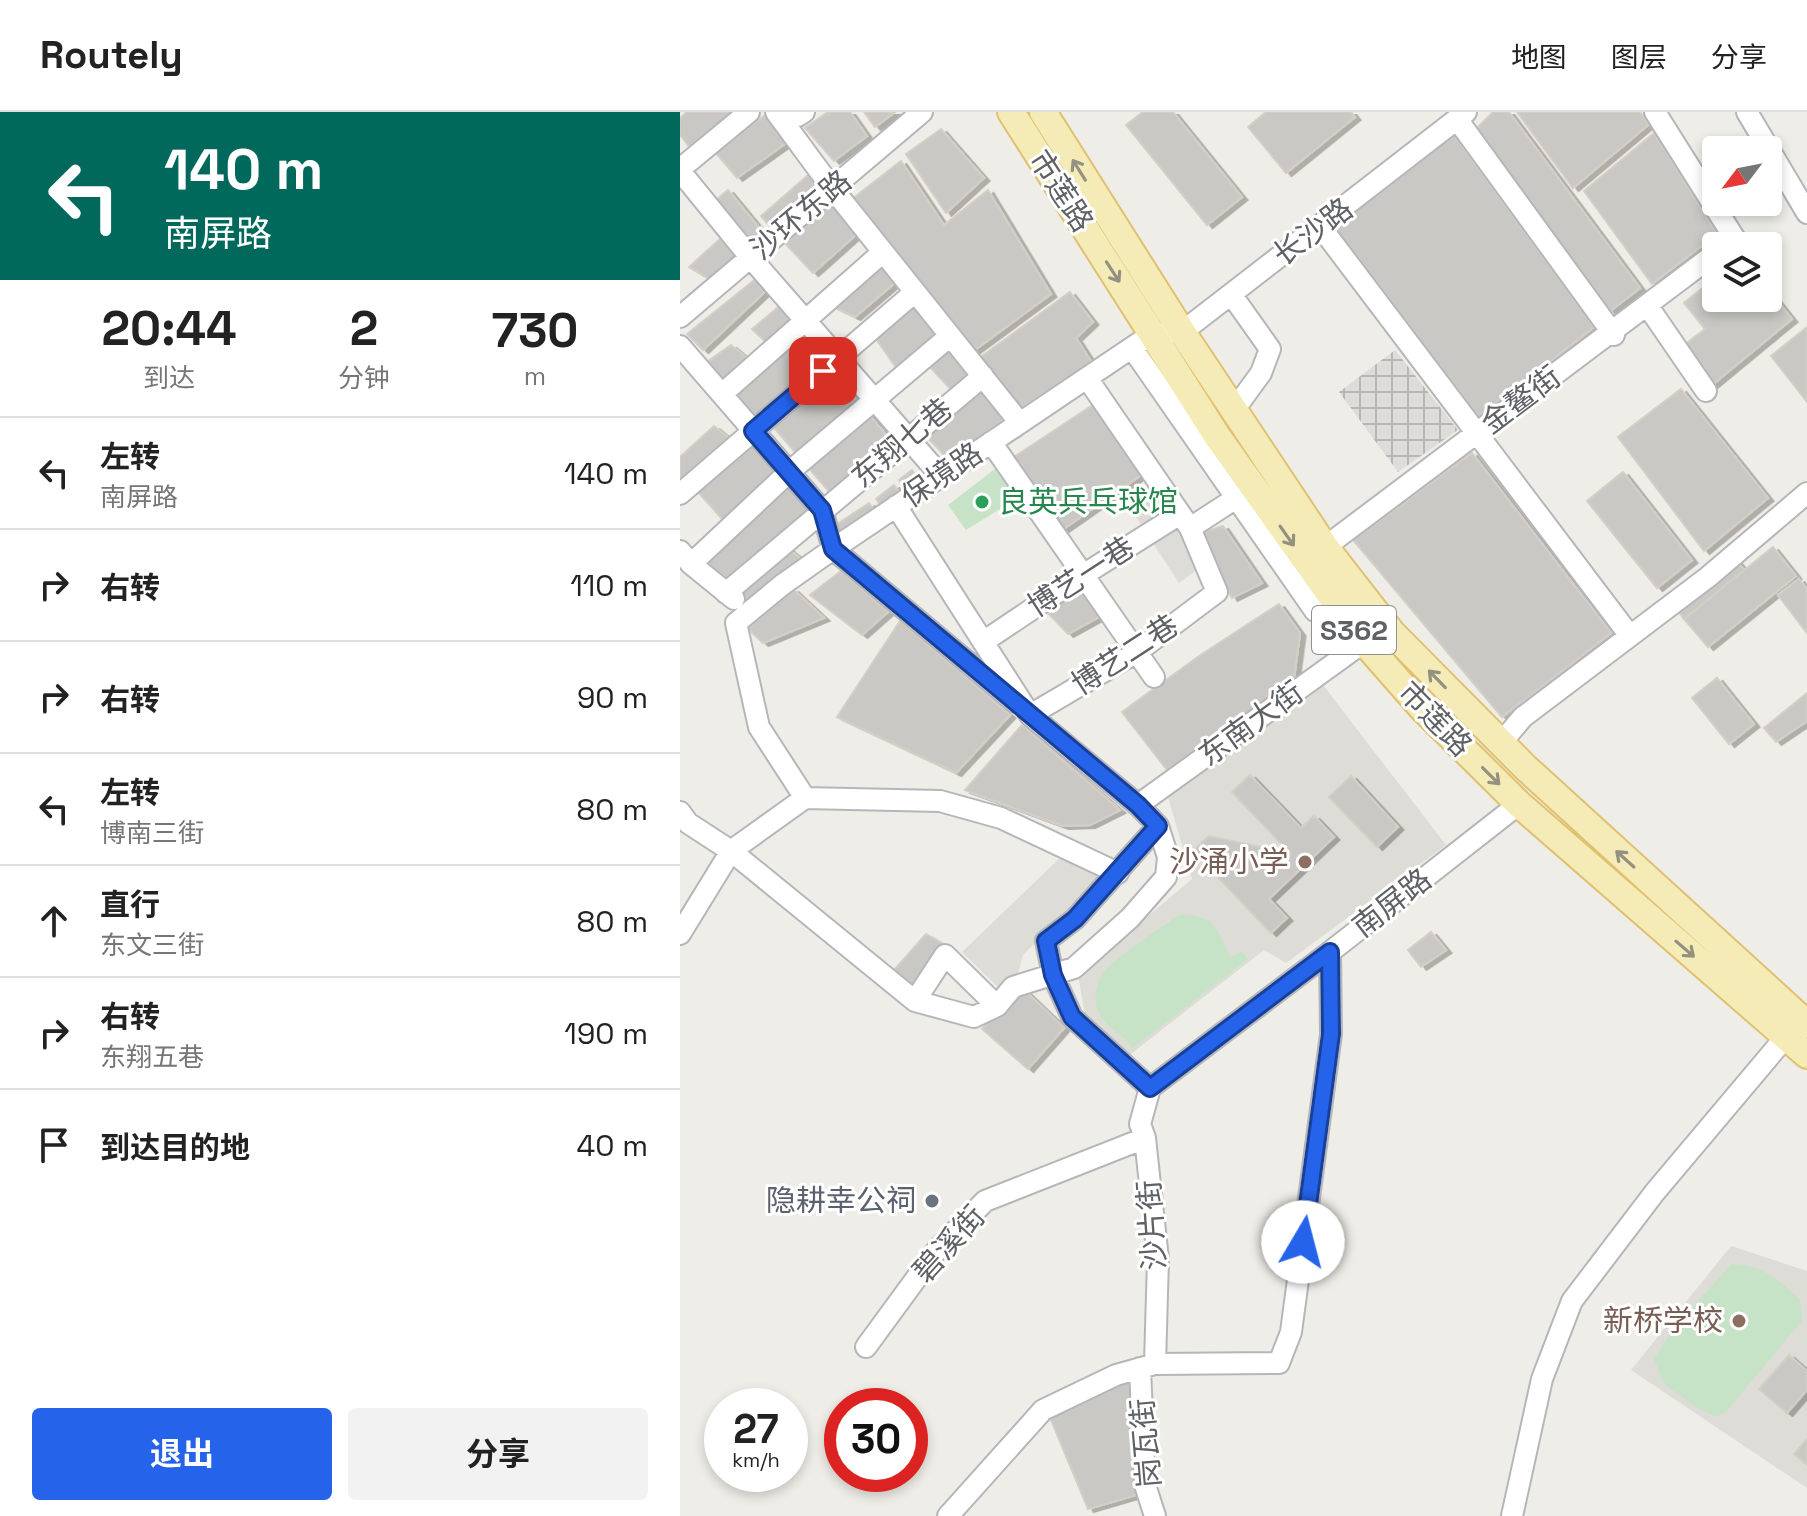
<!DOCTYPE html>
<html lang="zh">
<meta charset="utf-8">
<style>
body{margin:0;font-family:"Space Grotesk","Noto Sans SC",sans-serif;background:#f2f2f2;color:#222;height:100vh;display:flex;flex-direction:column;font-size:30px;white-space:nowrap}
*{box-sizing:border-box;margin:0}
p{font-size:26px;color:#767676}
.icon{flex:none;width:44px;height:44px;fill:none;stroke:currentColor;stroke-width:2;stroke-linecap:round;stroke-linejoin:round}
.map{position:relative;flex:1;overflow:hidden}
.sheet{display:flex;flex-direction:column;background:#fff;width:680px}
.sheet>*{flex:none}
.hud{background:#00695c;color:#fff;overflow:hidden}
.needle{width:52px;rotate:238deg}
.tools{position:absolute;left:1022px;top:24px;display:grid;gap:16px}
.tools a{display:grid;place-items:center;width:80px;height:80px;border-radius:8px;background:#fff;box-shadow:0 4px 12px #0003;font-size:40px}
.speed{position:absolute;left:24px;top:1276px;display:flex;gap:16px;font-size:40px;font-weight:700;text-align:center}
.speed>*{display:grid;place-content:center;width:104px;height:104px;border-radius:50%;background:#fff;box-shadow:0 4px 12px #0003;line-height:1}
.speed small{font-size:20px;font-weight:400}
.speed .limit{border:12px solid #d22;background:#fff;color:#111}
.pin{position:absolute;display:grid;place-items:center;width:68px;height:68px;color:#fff;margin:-34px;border-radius:16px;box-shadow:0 4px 12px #0006}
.me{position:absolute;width:88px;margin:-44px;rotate:8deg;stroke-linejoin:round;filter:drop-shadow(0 0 6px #0008)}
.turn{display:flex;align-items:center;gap:28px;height:168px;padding:0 32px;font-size:36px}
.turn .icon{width:104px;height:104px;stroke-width:2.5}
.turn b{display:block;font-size:56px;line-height:68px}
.eta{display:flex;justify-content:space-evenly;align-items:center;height:136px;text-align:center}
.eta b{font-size:48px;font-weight:700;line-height:56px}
.primary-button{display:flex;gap:16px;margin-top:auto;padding:16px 32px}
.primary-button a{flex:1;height:92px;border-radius:8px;background:#2563eb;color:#fff;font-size:32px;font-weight:700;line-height:92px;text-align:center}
.primary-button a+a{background:#f2f2f2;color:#222}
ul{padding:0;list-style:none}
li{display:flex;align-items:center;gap:24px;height:112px;padding:0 32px;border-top:2px solid #e0e0e0}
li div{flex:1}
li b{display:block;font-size:30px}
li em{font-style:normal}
header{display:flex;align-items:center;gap:48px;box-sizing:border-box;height:112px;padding:0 40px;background:#fff;border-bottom:2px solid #e0e0e0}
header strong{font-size:38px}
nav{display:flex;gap:44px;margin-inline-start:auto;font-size:28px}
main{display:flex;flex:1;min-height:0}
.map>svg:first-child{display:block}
.industrial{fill:url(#industrial-grid)}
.education{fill:#dedcd6}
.green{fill:#c7e3c7}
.building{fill:#cac8c4;stroke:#d3cfc6;stroke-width:2;filter:url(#shadow)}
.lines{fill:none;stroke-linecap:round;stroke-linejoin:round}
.minor-casing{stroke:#b4b6ba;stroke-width:24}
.major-casing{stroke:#e0c16f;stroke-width:30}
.minor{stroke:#fff;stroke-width:20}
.major{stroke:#f5ebb6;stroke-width:26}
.oneway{stroke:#949181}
.route-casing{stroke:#184099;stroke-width:20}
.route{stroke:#2563eb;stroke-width:14}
.leisure-dot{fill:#2e9e5b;stroke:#fff;stroke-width:3}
.education-dot{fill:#8d6e63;stroke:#fff;stroke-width:3}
.worship-dot{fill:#6b7280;stroke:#fff;stroke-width:3}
.labels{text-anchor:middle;stroke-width:6;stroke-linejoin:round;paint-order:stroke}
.shield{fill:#fff;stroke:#8f9093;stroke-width:2}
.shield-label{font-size:28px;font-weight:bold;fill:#5f6165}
.street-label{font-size:30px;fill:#5f6165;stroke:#fff}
.leisure-label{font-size:30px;fill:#27864d;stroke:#fff;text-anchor:start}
.education-label{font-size:30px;fill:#785e54;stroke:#fff;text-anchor:end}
.worship-label{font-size:30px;fill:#5b616d;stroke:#fff;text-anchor:end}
</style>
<header>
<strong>Routely</strong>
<nav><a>地图</a><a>图层</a><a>分享</a></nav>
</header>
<main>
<section class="sheet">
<div class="hud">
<div class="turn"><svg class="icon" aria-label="left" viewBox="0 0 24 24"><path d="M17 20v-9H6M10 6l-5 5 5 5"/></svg><div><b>140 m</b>南屏路</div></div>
</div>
<div class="eta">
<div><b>20:44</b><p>到达</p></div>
<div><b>2</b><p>分钟</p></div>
<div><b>730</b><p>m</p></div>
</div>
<ul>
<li><svg class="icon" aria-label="left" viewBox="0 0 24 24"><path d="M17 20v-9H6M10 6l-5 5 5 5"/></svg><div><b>左转</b><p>南屏路</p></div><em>140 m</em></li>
<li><svg class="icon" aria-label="right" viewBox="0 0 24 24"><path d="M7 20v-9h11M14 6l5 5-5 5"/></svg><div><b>右转</b></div><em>110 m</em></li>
<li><svg class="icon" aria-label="right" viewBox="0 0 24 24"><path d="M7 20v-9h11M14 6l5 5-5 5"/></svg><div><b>右转</b></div><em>90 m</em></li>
<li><svg class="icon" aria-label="left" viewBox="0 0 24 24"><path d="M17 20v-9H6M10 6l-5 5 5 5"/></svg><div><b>左转</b><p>博南三街</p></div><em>80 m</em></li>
<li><svg class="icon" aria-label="ahead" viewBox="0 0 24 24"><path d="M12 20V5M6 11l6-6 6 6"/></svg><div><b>直行</b><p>东文三街</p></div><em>80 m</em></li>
<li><svg class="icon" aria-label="right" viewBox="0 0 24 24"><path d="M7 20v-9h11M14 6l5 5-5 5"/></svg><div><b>右转</b><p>东翔五巷</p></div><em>190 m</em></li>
<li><svg class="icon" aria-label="arrive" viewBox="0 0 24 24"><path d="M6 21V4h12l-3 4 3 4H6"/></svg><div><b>到达目的地</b></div><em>40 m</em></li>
</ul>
<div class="primary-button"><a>退出</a><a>分享</a></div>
</section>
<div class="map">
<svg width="1127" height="1404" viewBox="0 0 1127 1404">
<defs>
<pattern id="industrial-grid" width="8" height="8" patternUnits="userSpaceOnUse" patternTransform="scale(2)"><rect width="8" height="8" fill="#dedcd9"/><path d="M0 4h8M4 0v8" fill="none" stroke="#b7b6b4"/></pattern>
<filter id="shadow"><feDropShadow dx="5.5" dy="3" stdDeviation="0" flood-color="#0004"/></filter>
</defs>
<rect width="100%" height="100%" fill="#efede7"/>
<path class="industrial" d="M 715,238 L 778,318 L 718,360 L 659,280 Z"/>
<path class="education" d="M 470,373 L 522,454 L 499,471 L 445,388 Z
M 643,573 L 766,733 L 606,851 L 584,838 L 447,945 L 406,908 L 398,863 L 512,767 L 487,682 Z
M 385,741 L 429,763 L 386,800 L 343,843 L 337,865 L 322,879 L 282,840 Z
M 1051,1134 L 1127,1159 L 1127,1376 L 951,1258 Z"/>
<path class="green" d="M 315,357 L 336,387 L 286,418 L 268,393 Z
M 499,803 C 535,802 537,816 550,845 L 562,840 L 568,847 L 453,936 C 443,922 427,917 419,901 C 413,888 415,872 424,860 C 434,846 482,815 499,803 Z
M 1051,1152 C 1084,1153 1096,1167 1120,1187 L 1122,1209 L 1046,1300 L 1037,1305 L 1017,1296 L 984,1272 L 974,1247 L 991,1220 Z"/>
<path class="building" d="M 7,0 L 54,0 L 12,38 L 0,23 L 0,6 Z
M 148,0 L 170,0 L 187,24 L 154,49 L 125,16 Z
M 184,0 L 215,0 L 195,15 Z
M 463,0 L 493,0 L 562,85 L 527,113 L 446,13 Z
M 586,0 L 671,0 L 675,5 L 606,61 L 568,15 Z
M 813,0 L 829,0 L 960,176 L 930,199 L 796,17 Z
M 837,0 L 960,0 L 968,13 L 893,76 Z
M 88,1 L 109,29 L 57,66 L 35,40 Z
M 261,17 L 304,66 L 266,101 L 226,42 Z
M 974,21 L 1037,122 L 972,172 L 904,79 Z
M 774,23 L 914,215 L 799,305 L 655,115 Z
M 221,49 L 264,113 L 308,78 L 371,182 L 292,240 L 171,88 Z
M 128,63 L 142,76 L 93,118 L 81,104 Z
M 48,78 L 86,124 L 73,135 L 35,89 Z
M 150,89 L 177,122 L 133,161 L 103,129 Z
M 41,126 L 59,146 L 31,168 L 9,155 Z
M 203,149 L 217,169 L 175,205 L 150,193 Z
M 78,165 L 89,176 L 23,238 L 7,222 Z
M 1036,165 L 1036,186 L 1088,186 L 1088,177 L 1112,207 L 1032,273 L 1003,234 L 1025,217 L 1004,191 Z
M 390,180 L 413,210 L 396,226 L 412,251 L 341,296 L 298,247 Z
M 102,192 L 113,210 L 90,234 L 72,217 Z
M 233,193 L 258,223 L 217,257 L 196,227 Z
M 1127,215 L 1127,290 L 1091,244 Z
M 125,218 L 147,243 L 76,309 L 53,280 Z
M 51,233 L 68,247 L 44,269 L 27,250 Z
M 268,238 L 294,263 L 273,280 L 248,253 Z
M 150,258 L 214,332 L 152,383 L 90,311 Z
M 1001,277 L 1088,386 L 1024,439 L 938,325 Z
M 300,279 L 326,306 L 268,347 L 247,325 Z
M 419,289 L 467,359 L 379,420 L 331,347 Z
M 34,314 L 51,328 L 5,370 L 0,364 L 0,345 Z
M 73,331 L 99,360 L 44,409 L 18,380 Z
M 792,341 L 931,521 L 822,605 L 673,428 Z
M 232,358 L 240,371 L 227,380 L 219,368 Z
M 943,360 L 1012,448 L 977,476 L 907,389 Z
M 106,373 L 130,398 L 50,468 L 23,449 Z
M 214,373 L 222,385 L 203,397 L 196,387 Z
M 189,391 L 196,401 L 160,425 L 156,413 Z
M 543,414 L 582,471 L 552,486 L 517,422 Z
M 1093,435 L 1116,464 L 1028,535 L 1004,507 Z
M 108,436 L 123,449 L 74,491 L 57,479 Z
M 1056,448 L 1064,458 L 1004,507 L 996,496 Z
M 161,459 L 208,500 L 182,523 L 130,483 Z
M 1119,467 L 1127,477 L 1127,521 L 1098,483 Z
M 398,475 L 419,505 L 388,522 L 365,498 Z
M 113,477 L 144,506 L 83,531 L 68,517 Z
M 599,492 L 620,521 L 614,567 L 487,658 L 442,600 L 519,544 Z
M 220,509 L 330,603 L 276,661 L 157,605 Z
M 1037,566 L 1074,612 L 1049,632 L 1012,586 Z
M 1127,581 L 1127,609 L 1096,630 L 1084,616 Z
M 342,613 L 397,661 L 440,698 L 410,713 L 383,714 L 285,678 Z
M 570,663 L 621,716 L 634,704 L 654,725 L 589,787 L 607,806 L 591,821 L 513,739 L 529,724 L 610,741 L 552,680 Z
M 671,664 L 718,715 L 697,735 L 649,685 Z
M 751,820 L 766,838 L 741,855 L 728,838 Z
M 246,822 L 263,832 L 234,873 L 214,858 Z
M 339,873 L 384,916 L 348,957 L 302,917 Z
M 1109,1243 L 1127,1259 L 1127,1278 L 1107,1301 L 1079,1277 Z
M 452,1265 L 456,1383 L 408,1397 L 369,1303 Z
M 1127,1327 L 1127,1353 L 1114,1342 Z"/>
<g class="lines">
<defs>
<path id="minor" d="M 96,0 L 152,76 L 340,311
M 975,0 L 1055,127 L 1046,134
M 1067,0 L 1127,101
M 118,4 L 124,0
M 777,7 L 934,223
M 0,57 L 69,0
M 0,59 L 70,145 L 261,364
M 640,114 L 950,524
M 551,182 L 590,237 L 581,261 L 554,298
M 967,193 L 1026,279
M 0,205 L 242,0
M 0,234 L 142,398 L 153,437 L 335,590
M 452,236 L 635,499 L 652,487
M 407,266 L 510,416 L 537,480
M 42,282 L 203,140
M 311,330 L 474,565
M 0,382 L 235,180
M 510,416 L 567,379
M 645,435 L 1036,141
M 0,439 L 11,452 L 54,487
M 11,452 L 109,360 L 270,224
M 46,481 L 303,264
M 303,530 L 403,463 L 500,402
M 350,603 L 457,540 L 537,480
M 821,631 L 843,605 L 1028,465 L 1127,381
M 125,686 L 79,615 L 56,511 L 102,473 L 153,437 L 472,222 L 502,220 L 786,0
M 458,693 L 684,530
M 0,700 L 8,711 L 51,739 L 235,889 L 294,905 L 317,894 L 333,875 L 394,856 L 450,806 L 486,765 L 488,745 L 478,714 L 458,693 L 350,603 L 216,394
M 0,822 L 51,739 L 125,686 L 260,689 L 321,706 L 438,761
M 235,889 L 265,843 L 317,894
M 470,976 L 650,840 L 839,692
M 470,976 L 392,905 L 373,863 L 366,829 L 395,807 L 478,714
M 470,976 L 460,1012 L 465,1026 L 478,1147 L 475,1252
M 186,1235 L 257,1138 L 305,1089 L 465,1026
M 460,1256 L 465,1373 L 475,1404
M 268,1404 L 363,1298 L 436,1263 L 475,1252 L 599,1251 L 611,1220 L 651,922 L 650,840
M 832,1404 L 862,1267 L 892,1189 L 975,1080 L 1114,915"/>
<path id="major" d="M 331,0 L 537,324 L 684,530 L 742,596 L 839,692 L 1127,943
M 363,0 L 502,220 L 645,435 L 712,521 L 845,655 L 1127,912"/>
</defs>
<use href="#minor" class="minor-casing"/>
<use href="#major" class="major-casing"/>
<use href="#minor" class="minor"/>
<use href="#major" class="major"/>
</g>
<defs><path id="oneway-shaft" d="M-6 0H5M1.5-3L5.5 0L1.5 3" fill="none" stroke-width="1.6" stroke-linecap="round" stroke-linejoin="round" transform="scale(2)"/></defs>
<g class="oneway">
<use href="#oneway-shaft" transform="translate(399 58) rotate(-122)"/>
<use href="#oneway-shaft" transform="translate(433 160) rotate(57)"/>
<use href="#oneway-shaft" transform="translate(607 424) rotate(55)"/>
<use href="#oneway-shaft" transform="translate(757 567) rotate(-134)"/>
<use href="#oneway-shaft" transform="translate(811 664) rotate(45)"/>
<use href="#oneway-shaft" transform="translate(945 747) rotate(-138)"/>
<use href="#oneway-shaft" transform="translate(1005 837) rotate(41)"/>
</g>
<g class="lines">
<defs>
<path id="route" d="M 143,259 L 73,319 L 142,398 L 153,437 L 458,693 L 478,714 L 395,807 L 366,829 L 373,863 L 392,905 L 470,976 L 650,840 L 651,922 L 623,1130"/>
</defs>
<use href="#route" class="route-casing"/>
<use href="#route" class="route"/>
</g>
<circle class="leisure-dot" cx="302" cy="390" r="8"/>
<g class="education-dot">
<circle cx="625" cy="750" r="8"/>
<circle cx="1059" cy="1209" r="8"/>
</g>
<circle class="worship-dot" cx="252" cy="1089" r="8"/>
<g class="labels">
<rect class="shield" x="632" y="494" width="84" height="48" rx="6"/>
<g class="shield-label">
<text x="674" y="528">S362</text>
</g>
<g class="street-label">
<text transform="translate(381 79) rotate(57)" y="10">市莲路</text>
<text transform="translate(121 103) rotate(-40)" y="10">沙环东路</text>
<text transform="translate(633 120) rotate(-37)" y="10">长沙路</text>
<text transform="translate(841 288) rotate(-37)" y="10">金鳌街</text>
<text transform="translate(222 331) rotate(-40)" y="10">东翔七巷</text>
<text transform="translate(262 363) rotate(-34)" y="10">保境路</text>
<text transform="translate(401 465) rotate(-33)" y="10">博艺一巷</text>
<text transform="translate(445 543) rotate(-33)" y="10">博艺二巷</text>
<text transform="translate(755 607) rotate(46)" y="10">市莲路</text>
<text transform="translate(571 612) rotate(-36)" y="10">东南大街</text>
<text transform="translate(712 791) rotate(-38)" y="10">南屏路</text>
<text transform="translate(472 1113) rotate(-94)" y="10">沙片街</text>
<text transform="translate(269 1132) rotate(-48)" y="10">碧溪街</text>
<text transform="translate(466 1331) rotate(-95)" y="10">岗瓦街</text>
</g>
<g class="leisure-label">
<text x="318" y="400">良英兵乓球馆</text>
</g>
<g class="education-label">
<text x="609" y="760">沙涌小学</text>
<text x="1043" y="1219">新桥学校</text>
</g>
<g class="worship-label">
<text x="236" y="1099">隐耕幸公祠</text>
</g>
</g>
</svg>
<div class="tools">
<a><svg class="needle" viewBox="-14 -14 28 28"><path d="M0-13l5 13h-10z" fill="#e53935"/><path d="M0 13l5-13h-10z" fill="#767676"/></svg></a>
<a><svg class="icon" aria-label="layers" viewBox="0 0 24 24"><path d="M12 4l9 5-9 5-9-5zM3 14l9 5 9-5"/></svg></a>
</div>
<div class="speed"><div>27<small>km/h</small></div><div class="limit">30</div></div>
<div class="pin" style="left:143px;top:259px;background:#d93025"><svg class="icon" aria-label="arrive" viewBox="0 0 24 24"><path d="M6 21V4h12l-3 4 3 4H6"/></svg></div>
<svg class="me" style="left:623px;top:1130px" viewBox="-20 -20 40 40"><circle r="19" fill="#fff"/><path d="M0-13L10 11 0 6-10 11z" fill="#2563eb"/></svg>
</div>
</main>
